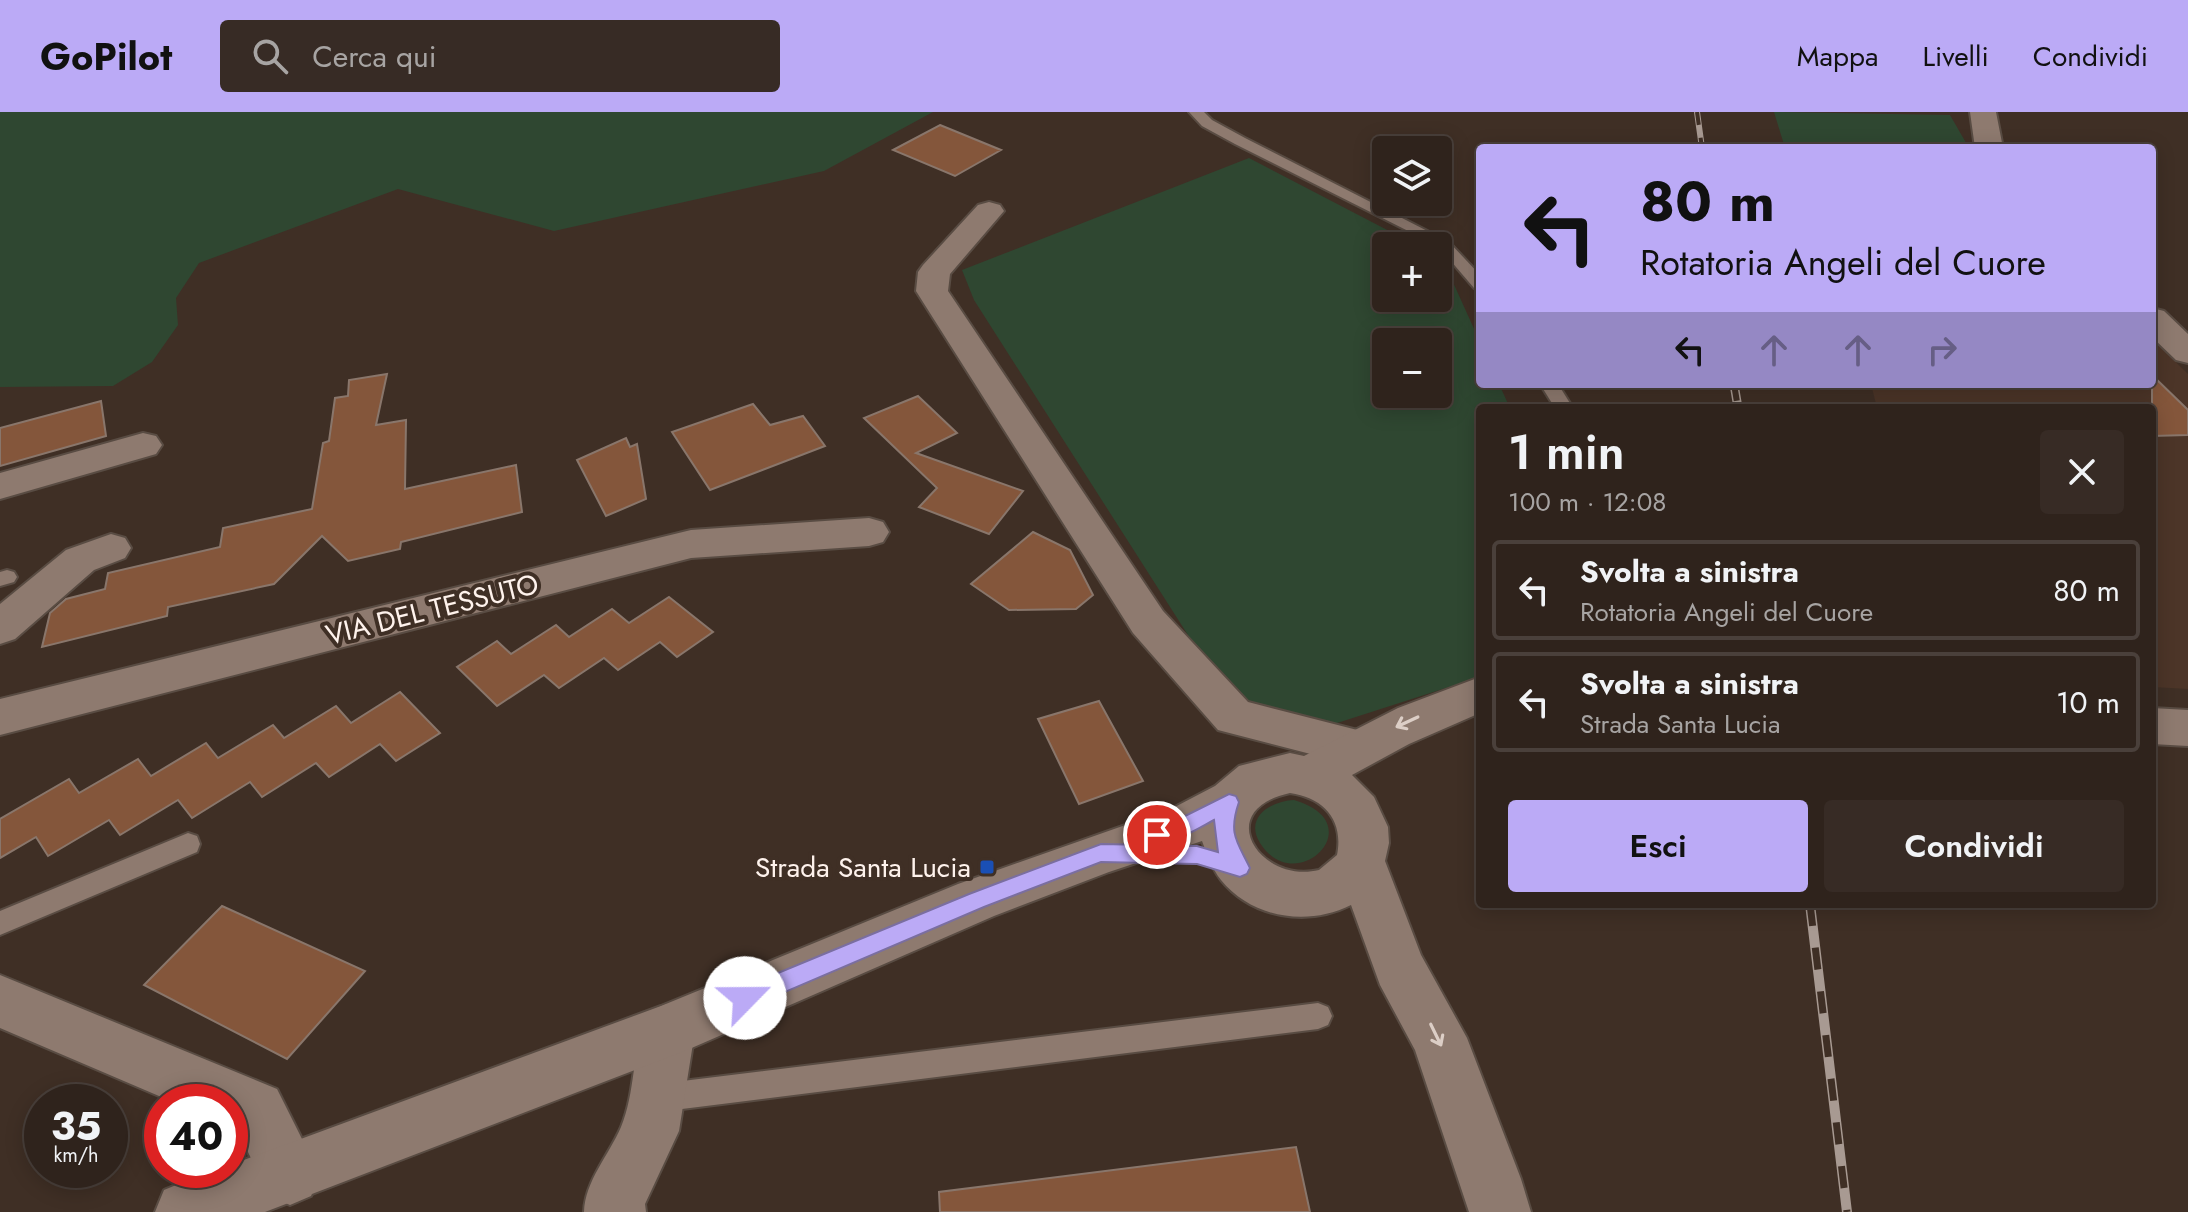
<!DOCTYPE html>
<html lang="it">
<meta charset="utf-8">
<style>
body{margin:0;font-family:Jost,sans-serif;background:#372b25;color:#f1f3f6;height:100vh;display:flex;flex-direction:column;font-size:30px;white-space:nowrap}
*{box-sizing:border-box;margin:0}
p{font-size:26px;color:#a7a4a3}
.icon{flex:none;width:44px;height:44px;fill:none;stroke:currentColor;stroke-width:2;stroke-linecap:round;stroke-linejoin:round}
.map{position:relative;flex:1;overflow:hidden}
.side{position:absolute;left:1476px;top:292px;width:680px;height:504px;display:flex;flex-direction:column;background:#2f231c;border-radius:8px;box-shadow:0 4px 20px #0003,0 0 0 2px #4a403b}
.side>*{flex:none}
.banner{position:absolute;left:1476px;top:32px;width:680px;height:244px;border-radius:8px;box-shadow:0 4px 20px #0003,0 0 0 2px #4a403b;background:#bbaaf6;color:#111;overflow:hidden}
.buttons{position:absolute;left:1372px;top:24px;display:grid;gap:16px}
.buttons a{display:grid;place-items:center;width:80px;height:80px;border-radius:8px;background:#2f231c;box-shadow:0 4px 20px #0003,0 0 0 2px #4a403b;font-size:40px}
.speed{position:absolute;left:24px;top:972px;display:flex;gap:16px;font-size:40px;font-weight:700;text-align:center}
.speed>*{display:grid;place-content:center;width:104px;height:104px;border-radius:50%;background:#2f231c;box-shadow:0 4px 20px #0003,0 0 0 2px #4a403b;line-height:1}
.speed small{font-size:20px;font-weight:400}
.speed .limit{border:12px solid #d22;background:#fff;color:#111}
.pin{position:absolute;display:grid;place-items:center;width:68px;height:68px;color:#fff;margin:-34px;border:4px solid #fff;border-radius:50%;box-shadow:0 2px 8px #0007}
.me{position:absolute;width:88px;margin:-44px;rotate:67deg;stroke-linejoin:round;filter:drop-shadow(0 0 6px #0008)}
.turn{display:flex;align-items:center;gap:28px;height:168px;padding:0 32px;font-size:36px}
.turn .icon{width:104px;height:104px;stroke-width:2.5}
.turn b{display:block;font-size:56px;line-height:68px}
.lanes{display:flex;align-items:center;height:76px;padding:0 32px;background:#0003;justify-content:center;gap:40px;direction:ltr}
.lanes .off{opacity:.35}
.round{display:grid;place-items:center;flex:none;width:84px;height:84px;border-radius:8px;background:#372b25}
.head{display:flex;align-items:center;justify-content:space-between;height:136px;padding:0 32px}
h1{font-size:48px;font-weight:600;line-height:60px}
.action{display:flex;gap:16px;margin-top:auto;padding:16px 32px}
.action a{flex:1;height:92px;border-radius:8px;background:#bbaaf6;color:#111;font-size:32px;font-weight:600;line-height:92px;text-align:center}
.action a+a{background:#372b25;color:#f1f3f6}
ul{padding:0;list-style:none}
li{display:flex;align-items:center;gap:24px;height:100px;margin:0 16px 12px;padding:0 16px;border:4px solid #4a403b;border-radius:8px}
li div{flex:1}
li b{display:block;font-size:30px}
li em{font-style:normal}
header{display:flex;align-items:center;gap:48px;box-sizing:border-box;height:112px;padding:0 40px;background:#bbaaf6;color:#111}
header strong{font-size:38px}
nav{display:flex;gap:44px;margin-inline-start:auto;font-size:28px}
.search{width:560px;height:72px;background:#372b25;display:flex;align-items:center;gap:20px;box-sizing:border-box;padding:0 28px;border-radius:8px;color:#a7a4a3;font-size:30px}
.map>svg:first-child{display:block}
.built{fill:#4c3528}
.green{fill:#2f4731;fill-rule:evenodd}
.building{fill:#84563b;stroke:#89766b;stroke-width:2}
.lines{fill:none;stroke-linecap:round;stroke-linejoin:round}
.service-casing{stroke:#594c43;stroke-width:4}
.minor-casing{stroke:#594c43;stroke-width:4}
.tertiary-casing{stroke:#594c43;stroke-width:4}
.service{fill:#8e7a6f;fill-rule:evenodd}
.minor{fill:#8e7a6f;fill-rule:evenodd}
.tertiary{fill:#8e7a6f;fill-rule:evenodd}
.rail-far2-casing{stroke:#a89a92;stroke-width:6}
.rail-far1-casing{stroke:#a89a92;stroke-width:9}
.rail-casing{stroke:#a89a92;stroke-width:10}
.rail-far2{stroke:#3f2f25;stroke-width:4;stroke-dasharray:13;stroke-linecap:butt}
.rail-far1{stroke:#3f2f25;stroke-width:6;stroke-dasharray:17;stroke-linecap:butt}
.rail{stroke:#3f2f25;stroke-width:7;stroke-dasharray:22;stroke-linecap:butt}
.oneway{stroke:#dccec6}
.route{fill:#bbaaf6;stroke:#7a6ea0;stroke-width:2}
.transit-dot{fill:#1a4fb4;stroke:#3f2f25;stroke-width:3}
.labels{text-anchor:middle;stroke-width:8;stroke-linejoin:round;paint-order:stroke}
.street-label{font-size:28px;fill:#fef2ec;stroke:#3f2f25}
.poi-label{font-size:28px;fill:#fef2ec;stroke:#3f2f25;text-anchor:end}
</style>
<header>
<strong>GoPilot</strong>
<div class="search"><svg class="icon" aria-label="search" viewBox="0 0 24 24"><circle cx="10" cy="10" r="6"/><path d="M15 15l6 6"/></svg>Cerca qui</div>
<nav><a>Mappa</a><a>Livelli</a><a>Condividi</a></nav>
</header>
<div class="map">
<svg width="2188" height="1100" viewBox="0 0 2188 1100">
<rect width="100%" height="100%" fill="#3f2f25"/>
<path class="built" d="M 2152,227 L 2188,262 L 2188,577 L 2152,575 L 2152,296 L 1877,296 L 1871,272 L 2152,272 Z"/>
<path class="green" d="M 0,0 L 933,0 L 824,59 L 554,119 L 398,77 L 199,151 L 176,186 L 178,213 L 152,250 L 113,274 L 0,275 Z
M 1774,0 L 1950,3 L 1969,36 L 1785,36 Z
M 1249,46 L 1418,134 L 1386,134 L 1386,186 L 1438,186 L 1438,145 L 1442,146 L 1480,230 L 1480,272 L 1499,272 L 1510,296 L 1480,296 L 1480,565 L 1331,613 L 1232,592 L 974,188 L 962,158 ZM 1386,230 L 1438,230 L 1438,282 L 1386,282 Z
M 1294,688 C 1374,711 1296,788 1260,731 C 1244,705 1271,689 1294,688 Z"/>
<path class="building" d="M 940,13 L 1001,38 L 955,64 L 893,38 Z
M 387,262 L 376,313 L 406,308 L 405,377 L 516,353 L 522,400 L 401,430 L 400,437 L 348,449 L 322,424 L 274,472 L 168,495 L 167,504 L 42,535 L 50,501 L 66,487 L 105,477 L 108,461 L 220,435 L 223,416 L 312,397 L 323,331 L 329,329 L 335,286 L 348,284 L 349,268 Z
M 2152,263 L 2188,298 L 2188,323 L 2152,324 Z
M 918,284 L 957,321 L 916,341 L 1023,379 L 989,422 L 919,395 L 937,376 L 864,306 Z
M 101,289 L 106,324 L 0,354 L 0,316 Z
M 753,292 L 770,313 L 803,304 L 825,334 L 710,378 L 672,320 Z
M 626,326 L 630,335 L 637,332 L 646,387 L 606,404 L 577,348 Z
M 1033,420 L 1070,438 L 1093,483 L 1076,497 L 1009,498 L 971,472 Z
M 669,485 L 713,520 L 677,545 L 660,530 L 618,558 L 604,546 L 559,576 L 544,563 L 497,594 L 457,555 L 497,529 L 511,542 L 556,513 L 569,525 L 612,497 L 629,511 Z
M 400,580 L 440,621 L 396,649 L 380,632 L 329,665 L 316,651 L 262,685 L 250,670 L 192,706 L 178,688 L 120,723 L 109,708 L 48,744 L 36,725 L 0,746 L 0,707 L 69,667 L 79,681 L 138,647 L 151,664 L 206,631 L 218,646 L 273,613 L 284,626 L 336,594 L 351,611 Z
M 1099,589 L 1143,669 L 1079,692 L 1038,607 Z
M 222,794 L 365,859 L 287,947 L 144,873 Z
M 1296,1035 L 1310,1100 L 940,1100 L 939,1080 Z"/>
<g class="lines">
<defs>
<path id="service" d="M 1189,0 L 1204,0 L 1212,8 L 1245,26 L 1449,130 L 1480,163 L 1480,178 L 1474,176 L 1438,134 L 1235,32 L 1202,14 Z
M 1540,272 L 1558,272 L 1573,296 L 1555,296 Z
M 7,458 L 14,460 L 17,465 L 14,470 L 0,474 L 0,460 Z
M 188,721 L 197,724 L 200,732 L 197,740 L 0,823 L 0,799 Z
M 1318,891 L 1328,895 L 1332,904 L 1328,913 L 1318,917 L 658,1000 L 648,996 L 644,986 L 648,976 L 658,972 Z"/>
<path id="minor" d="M 1970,0 L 1996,0 L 2003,36 L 1975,36 Z
M 989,90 L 1000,93 L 1004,99 L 950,162 L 948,179 L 1163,499 L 1248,590 L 1373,622 L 1380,635 L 1373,648 L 1357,654 L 1218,618 L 1133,521 L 916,179 L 918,160 L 923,153 L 978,93 Z
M 2152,196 L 2164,199 L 2188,222 L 2188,251 L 2176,248 L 2152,225 Z
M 143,321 L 156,324 L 162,333 L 156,342 L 0,387 L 0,361 Z
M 869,406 L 883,410 L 889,420 L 883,430 L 869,434 L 691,446 L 0,623 L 0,587 L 691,418 Z
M 111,422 L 125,426 L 131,436 L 125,446 L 94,458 L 15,527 L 0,532 L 0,492 L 66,438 Z
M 0,863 L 277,977 L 320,1063 L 311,1084 L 290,1093 L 269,1084 L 237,1017 L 230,1015 L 230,990 L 173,990 L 0,916 Z
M 667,892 L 687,900 L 695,919 L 679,1019 L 645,1092 L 646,1100 L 584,1100 C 585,1069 609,1043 621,1015 C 636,979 632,937 647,900 Z"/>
<path id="tertiary" d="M 1480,565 L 1480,601 L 1409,632 L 1352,663 L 1374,685 L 1388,715 L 1389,731 L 1385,749 L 1421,843 L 1467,926 L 1521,1067 L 1531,1100 L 1469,1100 L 1415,938 L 1380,873 L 1351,793 C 1307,815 1252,806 1221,768 C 1212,757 1207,742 1202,729 L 1109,760 L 994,804 L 687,938 L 265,1100 L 155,1100 L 164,1078 C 185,1070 207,1058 230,1058 L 230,1053 L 661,894 L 958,772 L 1171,697 L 1215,674 L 1239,654 L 1290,641 L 1304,644 L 1398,596 ZM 1290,681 C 1324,686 1344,708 1337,743 L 1319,758 C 1260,772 1211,698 1290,681 Z
M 2152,596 L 2188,598 L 2188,634 L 2152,632 Z"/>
</defs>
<use href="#service" class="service-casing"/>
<use href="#minor" class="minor-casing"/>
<use href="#tertiary" class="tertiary-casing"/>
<use href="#service" class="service"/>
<use href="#minor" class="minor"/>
<use href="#tertiary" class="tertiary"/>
<defs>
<path id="rail-far2" d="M 1697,0 L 1702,36"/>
<path id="rail-far1" d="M 1734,272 L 1738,296"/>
<path id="rail" d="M 1810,792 L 1847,1100"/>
</defs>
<use href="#rail-far2" class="rail-far2-casing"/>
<use href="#rail-far1" class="rail-far1-casing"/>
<use href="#rail" class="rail-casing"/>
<use href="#rail-far2" class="rail-far2"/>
<use href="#rail-far1" class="rail-far1"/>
<use href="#rail" class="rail"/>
</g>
<defs><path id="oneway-shaft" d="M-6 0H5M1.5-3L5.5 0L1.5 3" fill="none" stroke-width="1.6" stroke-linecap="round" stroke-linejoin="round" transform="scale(2)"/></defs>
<g class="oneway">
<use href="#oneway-shaft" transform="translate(1407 610) rotate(155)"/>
<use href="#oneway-shaft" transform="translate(1436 923) rotate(64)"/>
</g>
<path class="route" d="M 1229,682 L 1236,684 L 1239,690 C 1228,722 1237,729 1250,756 L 1247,762 L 1240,765 L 1197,752 L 1101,750 L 984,795 L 745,897 L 737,894 L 734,886 L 737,878 L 969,782 L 1101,732 L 1197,734 L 1218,740 L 1214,708 C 1197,717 1168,736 1150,729 L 1147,723 L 1150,717 L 1179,707 Z"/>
<rect class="transit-dot" x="979" y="747" width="16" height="16" rx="4"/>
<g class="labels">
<g class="street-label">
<text transform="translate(432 497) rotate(-14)" y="10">VIA DEL TESSUTO</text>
</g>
<g class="poi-label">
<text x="971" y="765">Strada Santa Lucia</text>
</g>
</g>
</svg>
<div class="buttons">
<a><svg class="icon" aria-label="layers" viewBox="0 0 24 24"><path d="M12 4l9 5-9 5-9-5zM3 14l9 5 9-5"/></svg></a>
<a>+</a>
<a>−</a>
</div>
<div class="speed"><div>35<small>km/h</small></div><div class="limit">40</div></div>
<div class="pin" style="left:1157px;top:723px;background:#d93025"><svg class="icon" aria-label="arrive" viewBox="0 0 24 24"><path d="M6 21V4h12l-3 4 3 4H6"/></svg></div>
<svg class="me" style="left:745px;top:886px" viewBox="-20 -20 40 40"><circle r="19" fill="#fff"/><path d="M0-13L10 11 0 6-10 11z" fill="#bbaaf6"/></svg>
<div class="banner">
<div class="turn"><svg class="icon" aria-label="left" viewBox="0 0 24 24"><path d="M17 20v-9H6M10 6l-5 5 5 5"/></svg><div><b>80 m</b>Rotatoria Angeli del Cuore</div></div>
<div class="lanes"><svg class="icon" aria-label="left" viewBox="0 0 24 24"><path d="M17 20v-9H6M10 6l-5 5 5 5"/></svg><svg class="icon off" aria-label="ahead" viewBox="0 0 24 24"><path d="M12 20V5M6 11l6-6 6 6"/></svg><svg class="icon off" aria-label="ahead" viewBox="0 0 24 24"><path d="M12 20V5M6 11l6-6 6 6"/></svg><svg class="icon off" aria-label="right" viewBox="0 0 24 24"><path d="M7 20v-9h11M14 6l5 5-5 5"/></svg></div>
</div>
<section class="side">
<div class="head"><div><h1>1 min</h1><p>100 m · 12:08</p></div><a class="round"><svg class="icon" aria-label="close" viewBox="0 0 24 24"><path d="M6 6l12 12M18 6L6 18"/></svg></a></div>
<ul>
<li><svg class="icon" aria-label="left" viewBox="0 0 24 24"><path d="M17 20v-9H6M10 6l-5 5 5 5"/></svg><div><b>Svolta a sinistra</b><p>Rotatoria Angeli del Cuore</p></div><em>80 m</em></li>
<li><svg class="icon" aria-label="left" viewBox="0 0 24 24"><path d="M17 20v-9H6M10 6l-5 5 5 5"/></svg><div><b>Svolta a sinistra</b><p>Strada Santa Lucia</p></div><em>10 m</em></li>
</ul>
<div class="action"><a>Esci</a><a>Condividi</a></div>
</section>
</div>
